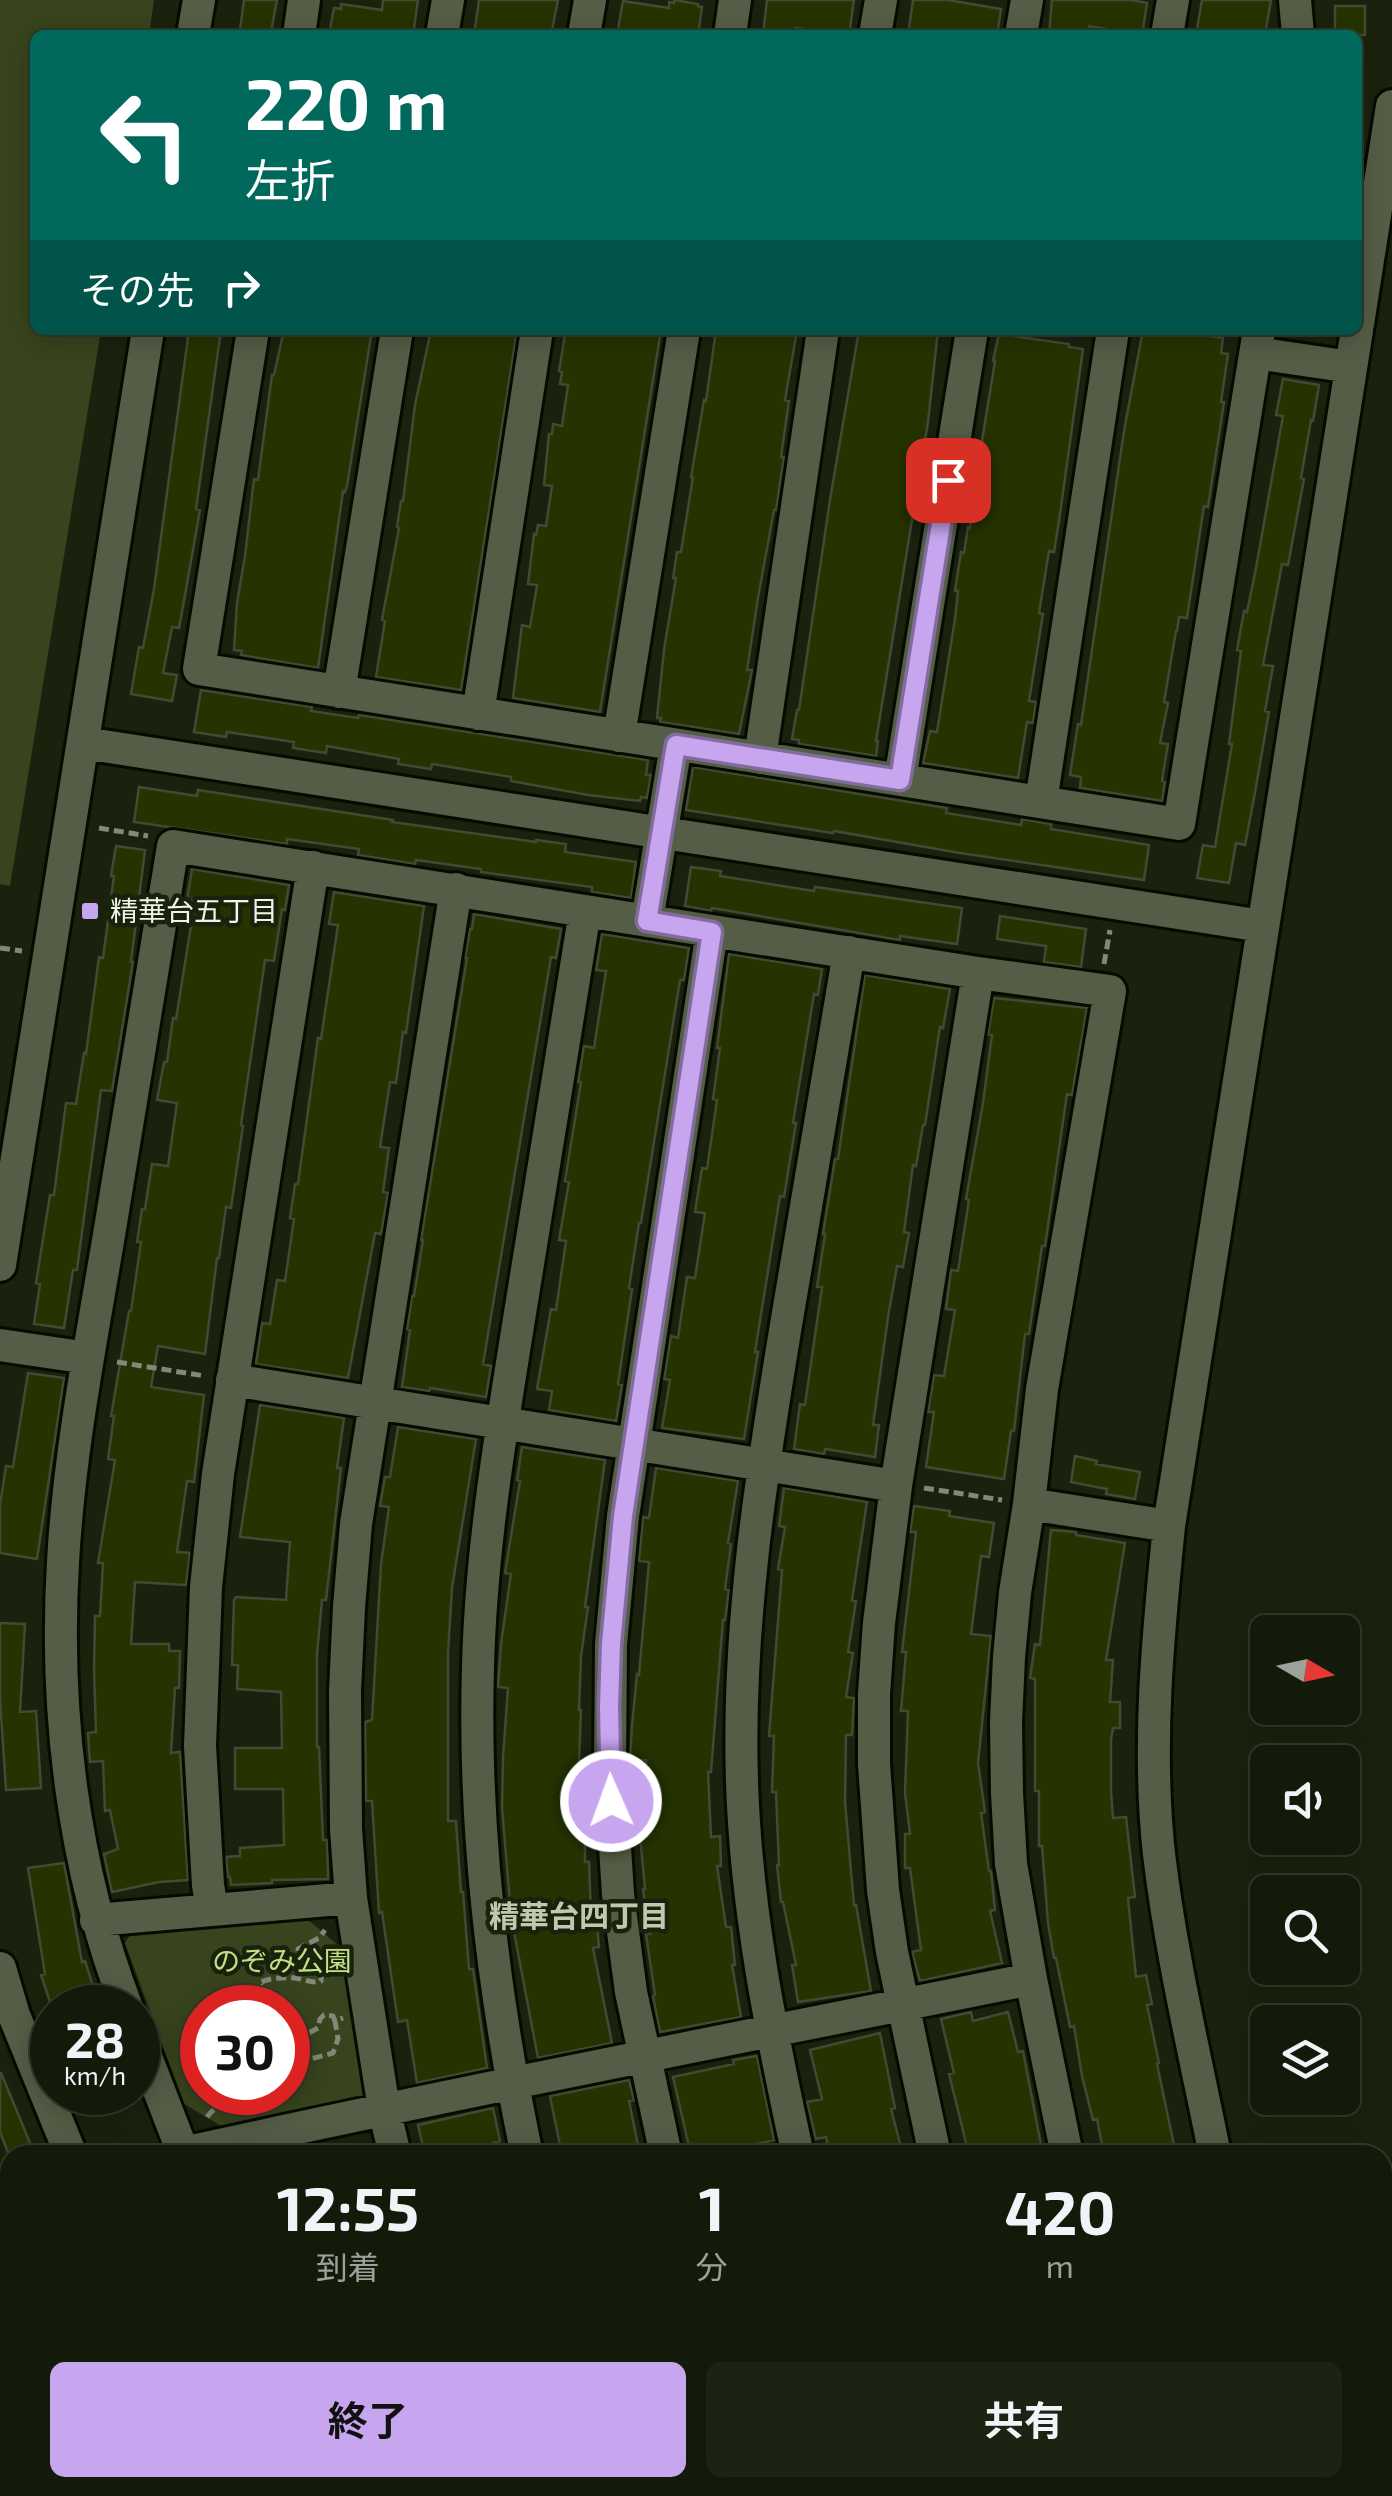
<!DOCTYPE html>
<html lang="ja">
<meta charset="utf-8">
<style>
body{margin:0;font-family:"Exo 2","Noto Sans JP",sans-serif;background:#1d2313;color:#f1f3f6;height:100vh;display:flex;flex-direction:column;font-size:38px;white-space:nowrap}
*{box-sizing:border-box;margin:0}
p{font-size:32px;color:#9da19c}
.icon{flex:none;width:55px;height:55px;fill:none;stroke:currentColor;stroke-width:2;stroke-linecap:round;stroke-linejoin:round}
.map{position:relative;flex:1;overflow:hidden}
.details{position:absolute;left:0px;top:2145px;width:1392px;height:352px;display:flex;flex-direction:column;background:#141a0a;border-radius:30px 30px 0 0;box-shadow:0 5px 25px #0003,0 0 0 2px #33382b}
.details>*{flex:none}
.top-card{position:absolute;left:30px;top:30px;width:1332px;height:305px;border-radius:15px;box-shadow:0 5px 25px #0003,0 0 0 2px #33382b;background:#00695c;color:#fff;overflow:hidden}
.needle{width:65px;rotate:99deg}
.fabs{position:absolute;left:1250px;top:1615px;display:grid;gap:20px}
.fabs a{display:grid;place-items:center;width:110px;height:110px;border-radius:15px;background:#141a0a;box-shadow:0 5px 25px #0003,0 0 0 2px #33382b;font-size:50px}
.speed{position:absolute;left:30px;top:1985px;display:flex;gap:20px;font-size:50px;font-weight:700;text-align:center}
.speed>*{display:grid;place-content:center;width:130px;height:130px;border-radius:50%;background:#141a0a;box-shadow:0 5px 25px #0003,0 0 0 2px #33382b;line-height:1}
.speed small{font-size:25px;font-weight:400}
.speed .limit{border:15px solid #d22;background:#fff;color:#111}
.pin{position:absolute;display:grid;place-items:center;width:85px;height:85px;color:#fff;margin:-42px;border-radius:20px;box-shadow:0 5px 15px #0006}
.me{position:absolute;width:110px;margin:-55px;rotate:358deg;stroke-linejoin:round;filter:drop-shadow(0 0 8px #0008)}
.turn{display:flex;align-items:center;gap:35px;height:210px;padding:0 50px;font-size:45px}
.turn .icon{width:130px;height:130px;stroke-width:2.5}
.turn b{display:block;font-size:70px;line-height:85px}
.then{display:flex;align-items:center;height:95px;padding:0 50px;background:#0003;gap:20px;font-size:38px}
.eta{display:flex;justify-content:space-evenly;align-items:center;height:170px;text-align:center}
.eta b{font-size:60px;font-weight:700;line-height:70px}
.cta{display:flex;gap:20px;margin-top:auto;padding:20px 50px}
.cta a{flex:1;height:115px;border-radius:15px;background:#c7a6ef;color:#111;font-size:40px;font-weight:700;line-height:115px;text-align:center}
.cta a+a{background:#1d2313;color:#f1f3f6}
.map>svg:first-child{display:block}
.green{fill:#37441d;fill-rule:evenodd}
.building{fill:#253300;stroke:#424a34;stroke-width:2.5}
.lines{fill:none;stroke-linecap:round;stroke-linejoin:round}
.minor-casing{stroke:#060b00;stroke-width:38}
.path{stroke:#828978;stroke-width:5;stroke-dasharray:10 5;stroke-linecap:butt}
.minor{stroke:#545d46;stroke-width:32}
.route-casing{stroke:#816c9b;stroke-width:25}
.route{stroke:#c7a6ef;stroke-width:18}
.poi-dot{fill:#c7a6ef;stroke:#1a220d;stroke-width:4}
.labels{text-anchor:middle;stroke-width:9;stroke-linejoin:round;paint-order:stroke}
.poi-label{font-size:28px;fill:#eef4e6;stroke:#1a220d;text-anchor:start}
.park-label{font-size:28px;fill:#c0e184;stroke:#1a220d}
.neighbourhood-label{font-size:30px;font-weight:bold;fill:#bfc9af;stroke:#1a220d}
</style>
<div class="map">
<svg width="1392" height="2496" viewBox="0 0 1392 2496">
<rect width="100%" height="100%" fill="#1a220d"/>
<path class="green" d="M 0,0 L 154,0 L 149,35 L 35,35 L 35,330 L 101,330 L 10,886 L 0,884 Z
M 299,1912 L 347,1953 L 368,2091 L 362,2100 L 228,2130 L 184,2104 L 125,1943 L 135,1927 ZM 202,2008 L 288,2008 L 288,2092 L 202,2092 Z"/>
<path class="building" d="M 244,0 L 277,0 L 271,32 L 268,32 L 267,35 L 241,35 L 242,30 L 240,30 Z
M 383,0 L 418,0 L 413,35 L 329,35 L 334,8 L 341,9 L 341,4 L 382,10 Z
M 479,0 L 558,0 L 551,35 L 474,35 Z
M 674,0 L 698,4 L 698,6 L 702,7 L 698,35 L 617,35 L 623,1 L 669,8 L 669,2 L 674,3 Z
M 767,0 L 854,0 L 849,35 L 796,28 L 795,35 L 763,35 Z
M 913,0 L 948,0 L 1001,9 L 997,35 L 908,35 Z
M 1052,0 L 1131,0 L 1147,3 L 1142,35 L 1089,26 L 1088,35 L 1049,35 Z
M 1202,0 L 1271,0 L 1265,35 L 1233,35 L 1197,29 Z
M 1335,6 L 1365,6 L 1365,35 L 1335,35 Z
M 189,330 L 215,330 L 214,335 L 220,337 L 196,509 L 200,510 L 187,584 L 179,628 L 172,627 L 163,673 L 177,675 L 172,701 L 131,694 L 139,647 L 143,648 L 154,589 Z
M 284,330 L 372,330 L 347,486 L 345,492 L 343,491 L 318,668 L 241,655 L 242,651 L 234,650 L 237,603 L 245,556 L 254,479 L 258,480 L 272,375 L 274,375 Z
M 431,330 L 517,331 L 461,690 L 376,677 L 385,621 L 382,620 L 399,528 L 397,527 L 401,501 L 403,501 L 415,405 Z
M 568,330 L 661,330 L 600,712 L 513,698 L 522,625 L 530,627 L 537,585 L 528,584 L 534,534 L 536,535 L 538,525 L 546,526 L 552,486 L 544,485 L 549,434 L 552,434 L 553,424 L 562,426 L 568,385 L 560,384 L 562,372 L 559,371 L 565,335 L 567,335 Z
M 716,330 L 797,330 L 785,400 L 789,401 L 781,457 L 784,457 L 776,510 L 774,510 L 758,598 L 747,670 L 752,670 L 739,734 L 660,722 L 661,718 L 657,718 L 664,650 L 676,578 L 673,578 L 677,552 L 681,552 L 693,477 L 691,477 L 704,400 L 706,401 Z
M 859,330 L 938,330 L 928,422 L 876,741 L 878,741 L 876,756 L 799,744 L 799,740 L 792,739 L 797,710 L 799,710 L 830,500 Z
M 1143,330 L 1170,330 L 1223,338 L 1221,353 L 1228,354 L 1221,402 L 1224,402 L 1208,507 L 1204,506 L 1187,618 L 1179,617 L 1177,631 L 1176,631 L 1164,702 L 1168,703 L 1160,743 L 1168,744 L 1162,781 L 1165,782 L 1162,801 L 1080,788 L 1081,777 L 1070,775 L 1078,724 L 1081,725 L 1124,431 Z
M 999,334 L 1069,344 L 1069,347 L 1083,349 L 1059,521 L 1054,552 L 1049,551 L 1039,613 L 1043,614 L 1029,701 L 1036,702 L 1033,723 L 1027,722 L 1018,778 L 923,763 L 930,731 L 937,732 L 955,619 L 958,591 L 955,591 L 961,552 L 964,553 L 968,527 L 970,528 L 977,472 L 995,361 L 993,361 Z
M 1283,379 L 1319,385 L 1313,421 L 1311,420 L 1301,478 L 1304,479 L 1288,565 L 1282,564 L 1263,665 L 1273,666 L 1265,711 L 1269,712 L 1254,798 L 1245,845 L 1236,843 L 1229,883 L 1197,878 L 1203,845 L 1215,847 L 1232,744 L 1229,744 L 1241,651 L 1237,650 L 1244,611 L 1247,612 L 1256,568 L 1283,416 L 1276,415 Z
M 201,690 L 312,707 L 311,711 L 358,718 L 359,715 L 648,760 L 646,775 L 651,775 L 647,798 L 641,797 L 640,801 L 588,795 L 511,781 L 511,777 L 432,764 L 431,769 L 398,764 L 399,759 L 327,746 L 326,753 L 293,748 L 294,742 L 227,732 L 226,737 L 194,732 Z
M 693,767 L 947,808 L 946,813 L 1021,825 L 1022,819 L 1051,824 L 1051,829 L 1149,845 L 1144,880 L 960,853 L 834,831 L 833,833 L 686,810 Z
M 139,787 L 197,796 L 198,790 L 393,820 L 392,822 L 536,842 L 536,840 L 566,844 L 565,852 L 636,862 L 631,898 L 592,892 L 592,887 L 481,872 L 481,869 L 416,860 L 415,864 L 358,855 L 359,849 L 287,839 L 287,844 L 134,822 Z
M 116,846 L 145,850 L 131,962 L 133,962 L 112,1091 L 101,1090 L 77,1270 L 73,1270 L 64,1328 L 34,1324 L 40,1284 L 36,1283 L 50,1195 L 54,1195 L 66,1103 L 76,1104 L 84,1053 L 86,1054 L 99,957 L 103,958 L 114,876 L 111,876 Z
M 691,867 L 721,871 L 720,876 L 814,891 L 815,887 L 962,908 L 957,944 L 900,936 L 900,940 L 712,908 L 711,911 L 685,906 Z
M 192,869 L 289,885 L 285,910 L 282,909 L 274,961 L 265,960 L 241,1125 L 243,1126 L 231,1208 L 226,1207 L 219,1258 L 217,1258 L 205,1354 L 158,1346 L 151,1387 L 204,1395 L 194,1482 L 187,1481 L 177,1552 L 190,1553 L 186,1585 L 135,1582 L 131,1644 L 169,1644 L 169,1651 L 180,1651 L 179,1688 L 175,1688 L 171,1753 L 180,1752 L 188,1880 L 159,1882 L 112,1892 L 104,1854 L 118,1849 L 110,1810 L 105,1811 L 103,1761 L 90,1762 L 88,1733 L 96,1732 L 94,1670 L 95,1616 L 100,1616 L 103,1563 L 98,1563 L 115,1460 L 108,1459 L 114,1416 L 111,1416 L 129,1311 L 131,1311 L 141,1242 L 137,1242 L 142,1209 L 145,1209 L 152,1164 L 168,1166 L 177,1103 L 157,1100 L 164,1062 L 167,1062 L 173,1018 L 176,1019 L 195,901 L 187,900 Z
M 334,892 L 424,906 L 406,1033 L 403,1032 L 396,1083 L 390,1082 L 380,1147 L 389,1148 L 383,1192 L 388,1193 L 381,1234 L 375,1233 L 348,1378 L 256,1364 L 262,1323 L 270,1324 L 277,1280 L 285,1281 L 294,1219 L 290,1218 L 295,1184 L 298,1184 L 318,1038 L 321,1039 L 338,925 L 329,924 Z
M 474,914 L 561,929 L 556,958 L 551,957 L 483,1364 L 491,1366 L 486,1397 L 430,1388 L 429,1391 L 402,1387 L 410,1330 L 407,1329 L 409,1317 L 412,1296 L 414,1296 L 423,1240 L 421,1240 L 467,958 L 465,958 L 470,929 L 472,929 Z
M 1000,916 L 1086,929 L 1081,967 L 1044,962 L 1046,946 L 997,939 Z
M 602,934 L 689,948 L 684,980 L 680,980 L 641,1223 L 639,1223 L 629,1288 L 632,1289 L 618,1384 L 622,1385 L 616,1421 L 549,1410 L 552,1391 L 537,1389 L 551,1309 L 556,1310 L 566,1241 L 559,1240 L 569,1182 L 565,1181 L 581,1082 L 578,1082 L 584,1046 L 594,1048 L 606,971 L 596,970 Z
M 729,954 L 822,969 L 818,995 L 814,994 L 804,1055 L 793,1123 L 796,1123 L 784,1197 L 780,1196 L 755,1352 L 758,1352 L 744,1439 L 662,1428 L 670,1380 L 664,1379 L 671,1336 L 678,1338 L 687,1277 L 695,1278 L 705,1213 L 695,1212 L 702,1168 L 707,1169 L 717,1100 L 713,1099 L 720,1048 L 717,1048 Z
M 865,975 L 950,989 L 943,1028 L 940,1027 L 925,1125 L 923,1125 L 916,1166 L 913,1165 L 904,1232 L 909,1233 L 903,1267 L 897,1266 L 888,1317 L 873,1425 L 879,1425 L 875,1457 L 825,1449 L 824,1454 L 794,1449 L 800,1404 L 805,1405 L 822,1287 L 817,1287 L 825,1234 L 823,1234 L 835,1159 L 838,1159 Z
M 994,998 L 1087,1008 L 1072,1095 L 1067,1094 L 1045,1246 L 1042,1246 L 1029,1334 L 1025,1334 L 1014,1431 L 1011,1431 L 1004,1479 L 926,1467 L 934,1412 L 928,1412 L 934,1375 L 944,1376 L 955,1310 L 946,1309 L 951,1270 L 958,1271 L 969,1200 L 966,1199 L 983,1103 L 992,1035 L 988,1034 Z
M 28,1373 L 64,1378 L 37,1559 L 0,1553 L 0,1505 L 6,1466 L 13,1467 Z
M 260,1405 L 344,1418 L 337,1468 L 341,1468 L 326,1600 L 322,1600 L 317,1654 L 317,1747 L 319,1747 L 323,1840 L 327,1840 L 328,1879 L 272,1880 L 272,1883 L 231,1885 L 230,1877 L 228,1877 L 226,1857 L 240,1856 L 240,1848 L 284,1845 L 283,1789 L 235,1789 L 235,1748 L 282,1748 L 281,1692 L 237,1689 L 238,1665 L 232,1665 L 234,1600 L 236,1597 L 286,1600 L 290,1542 L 240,1537 Z
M 398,1427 L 476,1439 L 452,1588 L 448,1653 L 448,1821 L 456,1821 L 461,1892 L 463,1892 L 469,1969 L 473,1969 L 487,2068 L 417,2083 L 407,2020 L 398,2022 L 382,1912 L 379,1913 L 372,1801 L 366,1801 L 365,1722 L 372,1720 L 381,1564 L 389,1507 L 380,1506 L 385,1477 L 390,1477 Z
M 522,1447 L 605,1460 L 585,1607 L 588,1607 L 581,1656 L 579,1710 L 581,1710 L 579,1761 L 581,1810 L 585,1810 L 585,1862 L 589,1862 L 591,1914 L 596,1913 L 599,1947 L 593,1948 L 612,2043 L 538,2058 L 511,1916 L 502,1807 L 503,1758 L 508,1688 L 498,1687 L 501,1644 L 511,1574 L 505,1573 L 520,1481 L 517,1480 Z
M 1075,1456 L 1097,1461 L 1096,1464 L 1140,1472 L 1135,1499 L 1106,1494 L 1107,1489 L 1071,1482 Z
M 656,1468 L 738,1481 L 728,1543 L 731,1544 L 725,1589 L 729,1590 L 725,1620 L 723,1620 L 711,1772 L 708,1772 L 711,1837 L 720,1836 L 721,1866 L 717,1866 L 726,1927 L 731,1927 L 735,1965 L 732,1965 L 741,2017 L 660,2032 L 653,1996 L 655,1995 L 646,1934 L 650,1934 L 643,1889 L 645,1889 L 637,1804 L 645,1804 L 646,1760 L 630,1760 L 632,1726 L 637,1674 L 639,1675 L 649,1562 L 639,1561 L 643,1517 L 649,1518 Z
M 784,1488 L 867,1502 L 852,1600 L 856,1601 L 848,1652 L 853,1653 L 846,1697 L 854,1698 L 852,1735 L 846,1735 L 845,1802 L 854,1905 L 856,1905 L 871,1991 L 798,2002 L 792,1965 L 796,1965 L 783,1902 L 781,1902 L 777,1865 L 779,1865 L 776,1792 L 772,1792 L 774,1736 L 769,1736 L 782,1570 L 778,1569 L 785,1527 L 779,1526 Z
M 914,1506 L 950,1511 L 949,1516 L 994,1523 L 989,1557 L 981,1556 L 971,1634 L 991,1636 L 978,1763 L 985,1812 L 981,1813 L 989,1871 L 991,1871 L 995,1910 L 990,1911 L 1002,1963 L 920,1981 L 912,1952 L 921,1950 L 910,1868 L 905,1868 L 905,1834 L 910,1834 L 905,1793 L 908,1711 L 901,1711 L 906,1652 L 902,1652 L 916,1532 L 910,1532 Z
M 1051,1530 L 1076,1532 L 1076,1535 L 1125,1543 L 1106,1660 L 1113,1660 L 1110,1702 L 1120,1702 L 1120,1728 L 1113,1728 L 1111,1739 L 1111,1792 L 1113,1818 L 1126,1817 L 1135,1897 L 1128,1898 L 1136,1977 L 1146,1975 L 1152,2004 L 1147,2005 L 1159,2063 L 1157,2064 L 1176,2155 L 1104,2155 L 1097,2119 L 1093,2120 L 1082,2076 L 1074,2026 L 1070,2027 L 1056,1958 L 1054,1958 L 1048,1923 L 1042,1846 L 1039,1846 L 1039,1791 L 1035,1791 L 1035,1679 L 1030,1678 L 1035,1644 L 1040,1645 Z
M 0,1623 L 25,1624 L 20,1712 L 36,1711 L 41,1788 L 6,1790 L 0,1699 Z
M 64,1863 L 82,1962 L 85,1961 L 100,2008 L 52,2008 L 41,1975 L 45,1974 L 28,1868 Z
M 971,2012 L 973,2021 L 1008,2012 L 1018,2052 L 1023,2051 L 1043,2155 L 969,2155 L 949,2074 L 954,2073 L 941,2019 Z
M 880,2033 L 895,2108 L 891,2109 L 903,2155 L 830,2155 L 826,2137 L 816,2139 L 807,2102 L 822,2099 L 810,2050 Z
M 757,2056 L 774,2140 L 722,2152 L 723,2155 L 691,2155 L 673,2077 L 734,2064 L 733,2060 Z
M 0,2073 L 1,2073 L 35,2155 L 9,2155 L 0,2132 Z
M 629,2080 L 634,2100 L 629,2101 L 640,2155 L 562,2155 L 550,2096 Z
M 493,2108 L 500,2141 L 493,2143 L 496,2155 L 425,2155 L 418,2125 Z"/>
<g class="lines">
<defs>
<path id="minor" d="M 1295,0 L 1298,35
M 193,35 L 199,0
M 299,35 L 304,0
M 442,35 L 448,0
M 584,35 L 590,0
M 730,35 L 735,0
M 875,35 L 881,0
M 1021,35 L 1027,0
M 1167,35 L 1173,0
M 1358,324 L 1392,106
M 253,330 L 199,669 L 1179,824 L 1259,330
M 1256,353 L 1351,367
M 339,692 L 397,330
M 478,714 L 537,330
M 619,736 L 684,330
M 84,743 L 1262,926
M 760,758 L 823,330
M 900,780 L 972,330
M 1041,802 L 1113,330
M 647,921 L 676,745
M 0,1265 L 148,330
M 0,1345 L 88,1358
M 232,1380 L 896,1486
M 1029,1504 L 1169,1526
M 212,1909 L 208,1885 L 200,1746 L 206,1587 L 218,1474 L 313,867
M 96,1920 L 351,1898
M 0,1968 L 14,2015 L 71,2155
M 127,2008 C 73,1868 54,1712 63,1562 C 69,1455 90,1347 108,1241 C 130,1109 151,977 173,846 L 978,973 L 1110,991 L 1042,1389 L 1029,1504 L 1015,1593 L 1009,1657 L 1006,1722 L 1007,1793 L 1011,1864 L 1031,1979 L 1067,2155
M 138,2036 L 184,2155
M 183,2153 C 464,2091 748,2036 1031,1979
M 395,2155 L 384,2109 L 351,1898 L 346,1829 L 345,1691 L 349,1607 L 356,1524 L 456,889
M 527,2155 C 493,1994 473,1832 478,1667 C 481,1546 502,1426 521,1307 C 543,1175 564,1043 585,911
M 666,2155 L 631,1992 L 618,1894 L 610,1770 L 611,1644 L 623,1516 L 712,931
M 798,2155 C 771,2032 746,1909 742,1782 C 737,1628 761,1476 786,1325 C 807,1201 828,1076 849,952
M 935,2155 L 892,1952 L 883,1890 L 874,1764 L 874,1694 L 879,1623 L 896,1486 L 978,973
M 1215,2155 C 1195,2055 1171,1955 1159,1854 C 1147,1745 1158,1635 1169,1526 L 1357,330
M 0,2252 L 10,2277
M 95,2488 L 98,2496
M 208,2488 L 212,2496
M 319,2488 L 322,2496
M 467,2488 L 468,2496
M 597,2488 L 599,2496
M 732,2488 L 734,2496
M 1282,2488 L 1284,2496
M 835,2496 L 876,2488"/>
</defs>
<use href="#minor" class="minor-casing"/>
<path class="path" d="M 99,828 L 148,836
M 0,948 L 22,951
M 1104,964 L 1110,930
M 117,1362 L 205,1376
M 924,1488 L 1002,1500
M 267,2008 L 267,1997 L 259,1983 C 269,1978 283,1977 295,1978 C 306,1979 310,1984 321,1981 L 322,1970 L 305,1964 L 299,1958 L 298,1949 L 319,1938 L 325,1930
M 288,2033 L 296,2040 L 298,2060 L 292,2064 L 288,2076
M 296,2040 L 318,2028 L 320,2019 L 324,2015 L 333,2016 L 335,2021
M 298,2060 L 307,2060 L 333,2053 L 338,2039 L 335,2021 L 343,2018
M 207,2117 C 217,2102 235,2103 248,2092"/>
<use href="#minor" class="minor"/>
</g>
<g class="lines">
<defs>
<path id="route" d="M 611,1801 L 609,1707 L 611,1644 L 623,1516 L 712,932 L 647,921 L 676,745 L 900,780 L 948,480"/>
</defs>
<use href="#route" class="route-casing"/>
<use href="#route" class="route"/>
</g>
<rect class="poi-dot" x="80" y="901" width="20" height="20" rx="5"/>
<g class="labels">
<g class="poi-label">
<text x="110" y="921">精華台五丁目</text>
</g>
<g class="park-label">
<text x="282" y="1971">のぞみ公園</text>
</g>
<g class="neighbourhood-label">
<text x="579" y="1927">精華台四丁目</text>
</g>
</g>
</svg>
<div class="fabs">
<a><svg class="needle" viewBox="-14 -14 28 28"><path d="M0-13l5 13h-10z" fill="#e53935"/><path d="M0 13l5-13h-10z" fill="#9da19c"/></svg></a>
<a><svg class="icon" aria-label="sound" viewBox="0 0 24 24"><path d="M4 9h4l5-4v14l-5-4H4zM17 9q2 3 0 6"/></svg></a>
<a><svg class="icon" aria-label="search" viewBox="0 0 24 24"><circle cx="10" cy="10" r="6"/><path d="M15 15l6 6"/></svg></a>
<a><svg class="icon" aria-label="layers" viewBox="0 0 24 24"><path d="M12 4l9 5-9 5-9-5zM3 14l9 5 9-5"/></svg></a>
</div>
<div class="speed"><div>28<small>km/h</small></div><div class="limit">30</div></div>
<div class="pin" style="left:948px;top:480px;background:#d93025"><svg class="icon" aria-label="arrive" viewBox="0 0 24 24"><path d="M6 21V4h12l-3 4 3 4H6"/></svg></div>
<svg class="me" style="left:611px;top:1801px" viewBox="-20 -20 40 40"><circle r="17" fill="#c7a6ef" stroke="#fff" stroke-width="3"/><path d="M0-11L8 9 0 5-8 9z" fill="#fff"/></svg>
<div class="top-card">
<div class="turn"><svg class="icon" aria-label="left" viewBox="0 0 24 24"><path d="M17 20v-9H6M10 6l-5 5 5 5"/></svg><div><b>220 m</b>左折</div></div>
<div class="then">その先<svg class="icon" aria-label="right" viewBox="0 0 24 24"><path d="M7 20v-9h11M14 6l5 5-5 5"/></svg></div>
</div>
<section class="details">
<div class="eta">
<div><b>12:55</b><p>到着</p></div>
<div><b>1</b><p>分</p></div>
<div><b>420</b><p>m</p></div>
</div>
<div class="cta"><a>終了</a><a>共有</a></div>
</section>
</div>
